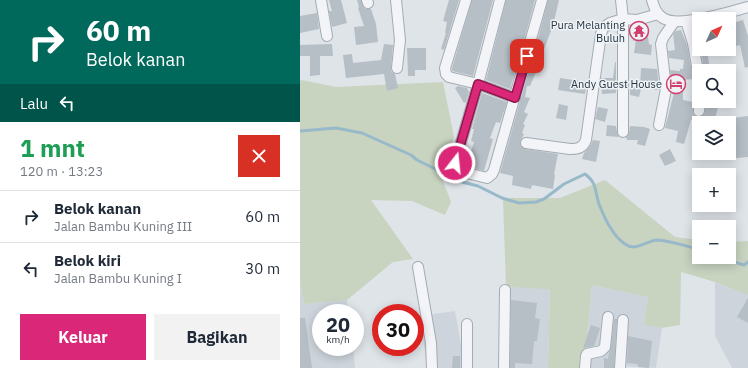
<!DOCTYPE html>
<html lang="id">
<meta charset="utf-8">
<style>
body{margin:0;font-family:"IBM Plex Sans",sans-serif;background:#f2f2f3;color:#1f2937;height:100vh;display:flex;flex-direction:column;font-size:15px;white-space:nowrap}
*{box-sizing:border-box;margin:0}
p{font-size:13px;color:#747a83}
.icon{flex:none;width:22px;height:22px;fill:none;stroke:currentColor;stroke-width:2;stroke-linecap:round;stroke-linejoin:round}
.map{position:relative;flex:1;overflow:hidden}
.details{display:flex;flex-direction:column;background:#fff;width:300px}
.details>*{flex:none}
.top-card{background:#00695c;color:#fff;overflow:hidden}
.needle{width:26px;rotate:45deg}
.buttons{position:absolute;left:392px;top:12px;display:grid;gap:8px}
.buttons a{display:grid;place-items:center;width:44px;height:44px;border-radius:0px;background:#fff;box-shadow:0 2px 10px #0003;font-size:20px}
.speed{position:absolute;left:12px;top:304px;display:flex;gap:8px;font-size:20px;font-weight:700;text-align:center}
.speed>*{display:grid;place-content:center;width:52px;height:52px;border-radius:50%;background:#fff;box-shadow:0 2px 10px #0003;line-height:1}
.speed small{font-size:10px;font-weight:400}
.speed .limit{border:6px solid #d22;background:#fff;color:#111}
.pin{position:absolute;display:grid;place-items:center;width:34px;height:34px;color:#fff;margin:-17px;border-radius:8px;box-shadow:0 2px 6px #0006}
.me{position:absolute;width:44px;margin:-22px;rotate:16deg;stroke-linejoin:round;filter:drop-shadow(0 0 3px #0008)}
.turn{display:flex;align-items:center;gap:14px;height:84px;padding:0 20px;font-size:18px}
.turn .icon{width:52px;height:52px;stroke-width:2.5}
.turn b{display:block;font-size:28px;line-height:34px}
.then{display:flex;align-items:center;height:38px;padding:0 20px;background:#0003;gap:8px;font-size:15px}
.round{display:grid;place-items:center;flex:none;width:42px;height:42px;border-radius:0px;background:#f2f2f3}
.overview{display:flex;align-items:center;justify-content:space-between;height:68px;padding:0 20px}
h1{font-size:24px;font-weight:700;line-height:30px;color:#1e9e55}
.cta{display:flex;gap:8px;margin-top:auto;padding:8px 20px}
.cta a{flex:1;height:46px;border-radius:0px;background:#db2777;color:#fff;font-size:16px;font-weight:700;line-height:46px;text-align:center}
.cta a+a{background:#f2f2f3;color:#1f2937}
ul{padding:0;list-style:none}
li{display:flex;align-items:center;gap:12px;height:52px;padding:0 20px;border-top:1px solid #e0e1e3}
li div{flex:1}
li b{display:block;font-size:15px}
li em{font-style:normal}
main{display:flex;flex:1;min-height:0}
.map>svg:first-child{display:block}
.built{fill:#cdd4db}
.green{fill:#c8d3c0}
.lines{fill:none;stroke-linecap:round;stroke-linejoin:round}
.stream{stroke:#98b9ca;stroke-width:3}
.building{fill:#b6bec6}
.minor-casing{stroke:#a4acb3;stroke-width:12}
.minor{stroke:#f2f4f7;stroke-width:10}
.route-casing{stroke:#8e194d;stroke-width:10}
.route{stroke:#db2777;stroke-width:7}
.labels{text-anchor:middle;stroke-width:3;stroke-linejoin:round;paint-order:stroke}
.poi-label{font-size:11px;fill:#273441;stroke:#eef3f6;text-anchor:end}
</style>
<main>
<section class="details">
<div class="top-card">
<div class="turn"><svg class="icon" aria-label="right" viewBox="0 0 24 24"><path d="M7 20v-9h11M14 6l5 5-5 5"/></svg><div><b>60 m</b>Belok kanan</div></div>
<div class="then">Lalu<svg class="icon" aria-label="left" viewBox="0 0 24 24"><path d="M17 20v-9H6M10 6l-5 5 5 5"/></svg></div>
</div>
<div class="overview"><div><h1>1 mnt</h1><p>120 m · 13:23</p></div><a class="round" style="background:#d93025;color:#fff"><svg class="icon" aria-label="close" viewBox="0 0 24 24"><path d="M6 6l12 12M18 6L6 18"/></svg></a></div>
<ul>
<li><svg class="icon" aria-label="right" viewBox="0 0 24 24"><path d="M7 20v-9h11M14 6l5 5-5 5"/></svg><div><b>Belok kanan</b><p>Jalan Bambu Kuning III</p></div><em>60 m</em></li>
<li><svg class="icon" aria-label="left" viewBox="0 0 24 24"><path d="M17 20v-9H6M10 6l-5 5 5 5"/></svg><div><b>Belok kiri</b><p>Jalan Bambu Kuning I</p></div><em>30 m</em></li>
</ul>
<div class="cta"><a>Keluar</a><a>Bagikan</a></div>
</section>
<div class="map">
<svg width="448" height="368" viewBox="0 0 448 368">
<rect width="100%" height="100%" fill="#dfe4e9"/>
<path class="built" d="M 0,281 L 4,304 L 47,300 L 48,313 L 21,313 L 21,347 L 53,347 L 55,368 L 0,368 Z
M 415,282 L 448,295 L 448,368 L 432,368 L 415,336 Z
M 292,285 L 348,297 L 344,325 L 362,328 L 356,368 L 319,366 L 319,368 L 284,368 Z
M 206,287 L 250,288 L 248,368 L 204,368 Z
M 155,311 L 165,368 L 127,368 L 120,316 Z"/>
<path class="green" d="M 2,80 L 36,87 L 143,82 L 154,137 L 143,181 L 151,202 L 145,215 L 112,201 L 71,200 L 113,259 L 93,262 L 47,300 L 4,304 L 0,281 L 0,81 Z
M 305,180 L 375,237 L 399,240 L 399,257 L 429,257 L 429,242 L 448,241 L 448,295 L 415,282 L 381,272 L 380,325 L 362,328 L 344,325 L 348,297 L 292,285 L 284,368 L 248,368 L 250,289 L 206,287 L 203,198 L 260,198 Z"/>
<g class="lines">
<path class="stream" d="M 0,131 L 36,128 L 62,133 L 111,155 L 117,160 L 162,182 L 178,186 L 202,198 L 219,203 L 236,202 L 244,199 L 264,184 L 285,174 C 298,184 294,190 299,204 C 304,217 313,236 325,244 C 336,252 346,241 357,240 C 365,240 392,247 399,250
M 417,257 L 444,265 L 448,262"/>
</g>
<path class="building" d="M 29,0 L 41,0 L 47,23 L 32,27 L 29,11 L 32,11 Z
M 57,0 L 61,0 L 64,8 L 67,9 L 71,9 L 76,24 L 78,42 L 56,45 L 54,27 L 64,26 L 58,8 L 59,7 Z
M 149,0 L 159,0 L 144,50 L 141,49 L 146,33 L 145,33 L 147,22 L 143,21 Z
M 172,0 L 193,0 L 173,76 L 152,71 L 152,68 Z
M 206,0 L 235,0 L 224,41 L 218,56 L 219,57 L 210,89 L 186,80 Z
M 248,0 L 259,0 L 253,26 L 244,49 L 236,46 Z
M 17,13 L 19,29 L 0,33 L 0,16 Z
M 443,20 L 448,36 L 448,67 L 445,68 L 440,45 L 431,47 L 429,38 L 429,24 Z
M 346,24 L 349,44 L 352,45 L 351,55 L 334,53 L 336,40 L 333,41 L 331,26 L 339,26 Z
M 381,30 L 387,45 L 393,79 L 383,80 L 383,100 L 393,102 L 393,113 L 395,116 L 399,117 L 404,114 L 406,101 L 419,103 L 414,123 L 406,123 L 391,120 L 384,144 L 376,142 L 378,131 L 365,128 L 375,89 L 372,89 L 370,70 L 380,71 L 380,69 L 383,69 L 384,60 L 369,58 L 368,51 L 375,50 L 373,34 L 376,31 Z
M 32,44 L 33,56 L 20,56 L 20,75 L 10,76 L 10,56 L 0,56 L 0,45 Z
M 84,44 L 93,45 L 91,68 L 91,71 L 95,74 L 98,88 L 87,91 L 84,74 L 46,78 L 43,55 L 52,54 L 53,63 L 81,60 Z
M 107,48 L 126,48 L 126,70 L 115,70 L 115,76 L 108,76 Z
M 401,49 L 407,49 L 410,71 L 404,71 Z
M 231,62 L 239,65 L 230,86 L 227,86 L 225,97 L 230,98 L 224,112 L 228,114 L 223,124 L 225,125 L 222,133 L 224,134 L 220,142 L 220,145 L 225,149 L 258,154 L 254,174 L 255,175 L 253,189 L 232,185 L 231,189 L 212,185 L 213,176 L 200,173 Z
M 315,62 L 316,62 L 316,93 L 302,94 L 301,78 L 313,78 Z
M 341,68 L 357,69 L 359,90 L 340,88 Z
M 260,78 L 287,82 L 285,94 L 258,90 Z
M 158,86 L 167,88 L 169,92 L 166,102 L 164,103 L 155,88 Z
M 330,87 L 341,89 L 339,97 L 330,95 Z
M 182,93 L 207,102 L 200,123 L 196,122 L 190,138 L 193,139 L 184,171 L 166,166 L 174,142 L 171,141 L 174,129 L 172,129 Z
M 259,104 L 268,106 L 266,120 L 256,118 Z
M 298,107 L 308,109 L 305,122 L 295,119 Z
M 448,116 L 448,157 L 436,158 L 433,137 L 436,137 L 433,118 Z
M 307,125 L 316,126 L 317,132 L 319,137 L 306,136 Z
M 330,126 L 344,127 L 350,129 L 345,146 L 337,144 L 338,140 L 327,140 L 326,137 L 329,132 Z
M 293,140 L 300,141 L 296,162 L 282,159 L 284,153 L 290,146 Z
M 370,149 L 376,161 L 365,166 L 359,155 Z
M 448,298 L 448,323 L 437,317 Z
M 211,300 L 237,303 L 235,318 L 240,319 L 237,341 L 234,341 L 232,364 L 215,363 L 215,368 L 210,368 Z
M 0,318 L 5,318 L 12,368 L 0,368 Z
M 314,319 L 317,319 L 314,368 L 304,368 L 304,358 L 308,359 L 309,353 L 311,348 Z
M 291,325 L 300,328 L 294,346 L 283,348 Z
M 328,336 L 352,341 L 349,368 L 338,367 L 338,364 L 327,363 Z
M 153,356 L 160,356 L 160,368 L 152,368 Z"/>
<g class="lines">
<defs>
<path id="minor" d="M 21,0 L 27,36
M 67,0 L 68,3
M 96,0 L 100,40 L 97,68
M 166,0 L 145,68 L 146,74 L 149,77 L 178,84 L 215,98
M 200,0 L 178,84 L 155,163 L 156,168 L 159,171 L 187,178 L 192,174 L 194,170 L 242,0
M 321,0 L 323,19 L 323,132
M 352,0 C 354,7 356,14 363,18 C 377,28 431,12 448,7
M 386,21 L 393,43 L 399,78
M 399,111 L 400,101
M 359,125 L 366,89 L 361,44 L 363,38 L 374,22
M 226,143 L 270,149 C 278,149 283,148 286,140 L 301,34 L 303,28 L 310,23 L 323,19 L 337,20 L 358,14
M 118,267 L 131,343 L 132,368
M 167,324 L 167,368
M 204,368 L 205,290
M 285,368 L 286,356 L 287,354 L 301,351 L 305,347 L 308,317
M 320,368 L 323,320"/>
</defs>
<use href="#minor" class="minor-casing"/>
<use href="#minor" class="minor"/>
</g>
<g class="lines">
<defs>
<path id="route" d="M 155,163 L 178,84 L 215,98 L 227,56"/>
</defs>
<use href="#route" class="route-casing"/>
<use href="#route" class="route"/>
</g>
<defs>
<symbol id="temple-ring" viewBox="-11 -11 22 22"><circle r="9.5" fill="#eef3f6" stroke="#d33e6d" stroke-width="1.5"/><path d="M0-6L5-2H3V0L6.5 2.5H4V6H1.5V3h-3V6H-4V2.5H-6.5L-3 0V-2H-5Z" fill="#d33e6d"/></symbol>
<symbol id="hotel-ring" viewBox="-11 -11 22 22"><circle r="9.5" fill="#eef3f6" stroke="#d33e6d" stroke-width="1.5"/><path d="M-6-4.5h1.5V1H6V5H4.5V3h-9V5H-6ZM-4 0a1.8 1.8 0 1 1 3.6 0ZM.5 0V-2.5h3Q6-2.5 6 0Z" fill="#d33e6d"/></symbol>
</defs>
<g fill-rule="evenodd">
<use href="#temple-ring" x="328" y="20" width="22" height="22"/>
<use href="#hotel-ring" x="365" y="73" width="22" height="22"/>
</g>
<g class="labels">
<g class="poi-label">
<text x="325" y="29">Pura Melanting<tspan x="325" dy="13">Buluh</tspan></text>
<text x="362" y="88">Andy Guest House</text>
</g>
</g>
</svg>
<div class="buttons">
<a><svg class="needle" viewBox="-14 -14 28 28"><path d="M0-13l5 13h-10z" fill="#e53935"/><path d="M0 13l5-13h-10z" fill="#747a83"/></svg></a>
<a><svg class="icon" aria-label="search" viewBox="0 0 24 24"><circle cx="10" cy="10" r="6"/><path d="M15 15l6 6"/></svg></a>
<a><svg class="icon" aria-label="layers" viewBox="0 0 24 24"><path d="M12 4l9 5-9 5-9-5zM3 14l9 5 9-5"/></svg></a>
<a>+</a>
<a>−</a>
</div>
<div class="speed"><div>20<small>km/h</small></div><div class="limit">30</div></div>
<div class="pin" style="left:227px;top:56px;background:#d93025"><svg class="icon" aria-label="arrive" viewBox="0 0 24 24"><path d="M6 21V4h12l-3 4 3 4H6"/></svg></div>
<svg class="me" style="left:155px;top:163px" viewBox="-20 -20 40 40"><circle r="17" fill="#db2777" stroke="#fff" stroke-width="3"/><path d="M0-11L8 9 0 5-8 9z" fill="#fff"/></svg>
</div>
</main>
